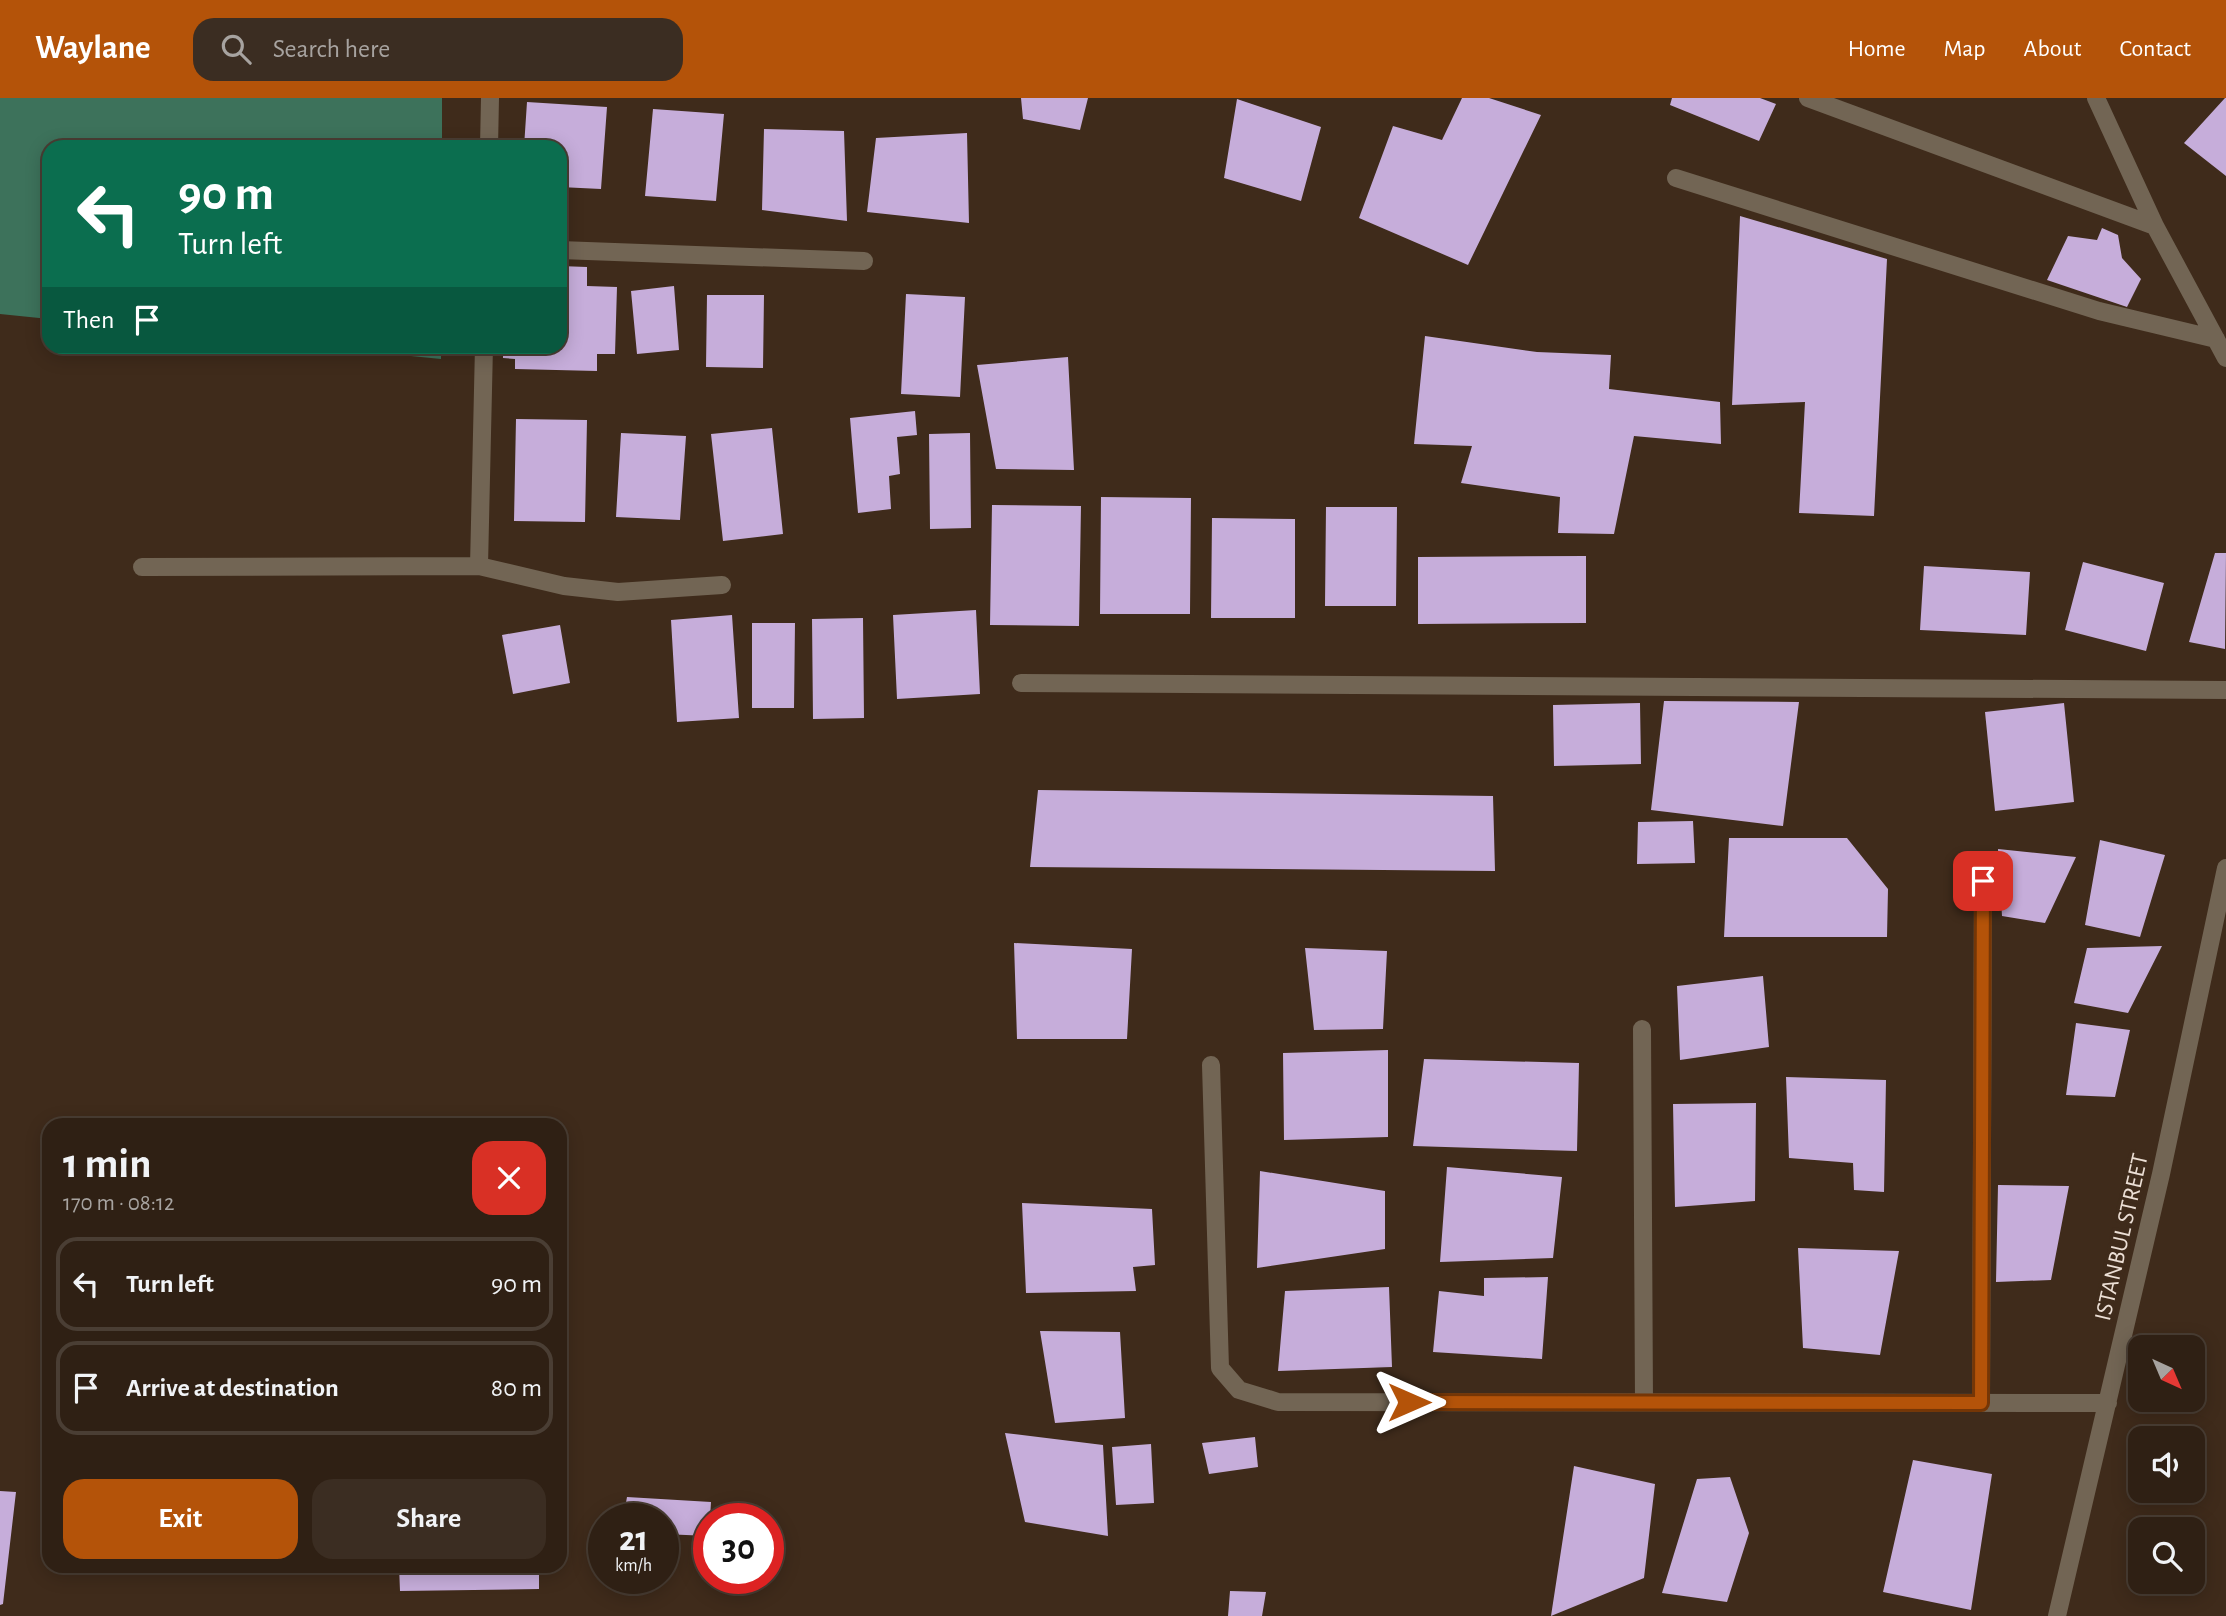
<!DOCTYPE html>
<meta charset="utf-8">
<style>
body{margin:0;font-family:"Alegreya Sans",sans-serif;background:#3b2d22;color:#f1f3f6;height:100vh;display:flex;flex-direction:column;font-size:26px;white-space:nowrap}
*{box-sizing:border-box;margin:0}
p{font-size:23px;color:#a7a3a0}
.icon{flex:none;width:38px;height:38px;fill:none;stroke:currentColor;stroke-width:2;stroke-linecap:round;stroke-linejoin:round}
.map{position:relative;flex:1;overflow:hidden}
.drawer{position:absolute;left:42px;top:1020px;width:525px;height:455px;display:flex;flex-direction:column;background:#2f2014;border-radius:21px;box-shadow:0 4px 18px #0003,0 0 0 2px #4a3e34}
.drawer>*{flex:none}
.banner{position:absolute;left:42px;top:42px;width:525px;height:214px;border-radius:21px;box-shadow:0 4px 18px #0003,0 0 0 2px #4a3e34;background:#0b6e4f;color:#fff;overflow:hidden}
.needle{width:46px;rotate:136deg}
.buttons{position:absolute;left:2128px;top:1237px;display:grid;gap:14px}
.buttons a{display:grid;place-items:center;width:77px;height:77px;border-radius:14px;background:#2f2014;box-shadow:0 4px 18px #0003,0 0 0 2px #4a3e34;font-size:35px}
.speed{position:absolute;left:588px;top:1405px;display:flex;gap:14px;font-size:35px;font-weight:700;text-align:center}
.speed>*{display:grid;place-content:center;width:91px;height:91px;border-radius:50%;background:#2f2014;box-shadow:0 4px 18px #0003,0 0 0 2px #4a3e34;line-height:1}
.speed small{font-size:18px;font-weight:400}
.speed .limit{border:10px solid #d22;background:#fff;color:#111}
.pin{position:absolute;display:grid;place-items:center;width:60px;height:60px;color:#fff;margin:-30px;border-radius:14px;box-shadow:0 4px 10px #0006}
.me{position:absolute;width:77px;margin:-38px;rotate:90deg;stroke-linejoin:round;filter:drop-shadow(0 0 5px #0008)}
.turn{display:flex;align-items:center;gap:24px;height:147px;padding:0 21px;font-size:32px}
.turn .icon{width:91px;height:91px;stroke-width:2.5}
.turn b{display:block;font-size:49px;line-height:60px}
.then{display:flex;align-items:center;height:66px;padding:0 21px;background:#0003;gap:14px;font-size:26px}
.round{display:grid;place-items:center;flex:none;width:74px;height:74px;border-radius:21px;background:#3b2d22}
.overview{display:flex;align-items:center;justify-content:space-between;height:119px;padding:0 21px}
h1{font-size:42px;font-weight:600;line-height:52px}
.action{display:flex;gap:14px;margin-top:auto;padding:14px 21px}
.action a{flex:1;height:80px;border-radius:21px;background:#b45309;color:#fff;font-size:28px;font-weight:600;line-height:80px;text-align:center}
.action a+a{background:#3b2d22;color:#f1f3f6}
ul{padding:0;list-style:none}
li{display:flex;align-items:center;gap:21px;height:94px;margin:0 14px 10px;padding:0 7px;border:4px solid #4a3e34;border-radius:21px}
li div{flex:1}
li b{display:block;font-size:26px}
li em{font-style:normal}
header{display:flex;align-items:center;gap:42px;box-sizing:border-box;height:98px;padding:0 35px;background:#b45309;color:#fff}
header strong{font-size:33px}
nav{display:flex;gap:38px;margin-inline-start:auto;font-size:24px}
.search{width:490px;height:63px;background:#3b2d22;display:flex;align-items:center;gap:18px;box-sizing:border-box;padding:0 24px;border-radius:21px;color:#a7a3a0;font-size:26px}
.map>svg:first-child{display:block}
.forest{fill:#3d725b}
.building{fill:#c6adda}
.lines{fill:none;stroke-linecap:round;stroke-linejoin:round}
.minor{stroke:#726554;stroke-width:18}
.route-casing{stroke:#753606;stroke-width:18}
.route{stroke:#b45309;stroke-width:12}
.labels{text-anchor:middle;stroke-width:7;stroke-linejoin:round;paint-order:stroke}
.street-label{font-size:24px;fill:#ecdfd5;stroke:#3f2b1b}
</style>
<header>
<strong>Waylane</strong>
<div class="search"><svg class="icon" aria-label="search" viewBox="0 0 24 24"><circle cx="10" cy="10" r="6"/><path d="M15 15l6 6"/></svg>Search here</div>
<nav><a>Home</a><a>Map</a><a>About</a><a>Contact</a></nav>
</header>
<div class="map">
<svg width="2226" height="1518" viewBox="0 0 2226 1518">
<rect width="100%" height="100%" fill="#3f2b1b"/>
<path class="forest" d="M 0,0 L 442,0 L 442,49 L 49,49 L 49,221 L 0,216 Z
M 320,249 L 441,249 L 441,261 Z"/>
<path class="building" d="M 1021,0 L 1088,0 L 1080,32 L 1023,21 Z
M 1462,0 L 1489,0 L 1541,17 L 1468,167 L 1359,120 L 1393,28 L 1442,42 Z
M 1672,0 L 1760,0 L 1776,6 L 1759,43 L 1670,7 Z
M 2225,0 L 2226,0 L 2226,78 L 2184,45 Z
M 1237,1 L 1321,29 L 1301,103 L 1224,80 Z
M 527,4 L 607,9 L 601,91 L 560,89 L 560,49 L 524,49 Z
M 653,11 L 724,16 L 716,103 L 645,98 Z
M 764,31 L 844,33 L 847,123 L 762,112 Z
M 967,35 L 969,125 L 867,114 L 876,40 Z
M 1740,118 L 1887,161 L 1874,418 L 1799,415 L 1805,304 L 1732,307 Z
M 2102,130 L 2118,137 L 2122,160 L 2141,181 L 2127,209 L 2047,182 L 2068,138 L 2097,142 Z
M 560,168 L 587,169 L 587,188 L 617,189 L 615,256 L 597,256 L 597,273 L 515,271 L 515,261 L 503,260 L 503,248 L 560,248 Z
M 674,188 L 679,252 L 637,256 L 631,193 Z
M 906,196 L 965,199 L 960,299 L 901,296 Z
M 707,197 L 764,197 L 763,270 L 706,269 Z
M 1425,238 L 1537,254 L 1611,257 L 1609,291 L 1720,304 L 1721,346 L 1634,338 L 1614,436 L 1558,435 L 1560,399 L 1461,385 L 1472,348 L 1414,346 Z
M 1068,259 L 1074,372 L 996,371 L 977,267 Z
M 915,313 L 917,337 L 897,339 L 900,376 L 889,378 L 891,411 L 858,415 L 850,320 Z
M 516,321 L 587,322 L 585,424 L 514,423 Z
M 772,330 L 783,436 L 723,443 L 711,336 Z
M 621,335 L 686,338 L 680,422 L 616,419 Z
M 970,335 L 971,430 L 930,431 L 929,336 Z
M 1101,399 L 1191,400 L 1190,516 L 1100,516 Z
M 992,407 L 1081,408 L 1079,528 L 990,527 Z
M 1326,409 L 1397,409 L 1396,508 L 1325,508 Z
M 1212,420 L 1295,421 L 1295,520 L 1211,520 Z
M 2215,455 L 2226,455 L 2225,551 L 2189,544 Z
M 1586,458 L 1586,525 L 1418,526 L 1418,459 Z
M 2083,464 L 2164,485 L 2146,553 L 2065,532 Z
M 1924,468 L 2030,474 L 2026,537 L 1920,532 Z
M 976,512 L 980,596 L 897,601 L 893,517 Z
M 732,517 L 739,620 L 677,624 L 671,522 Z
M 863,520 L 864,620 L 813,621 L 812,521 Z
M 752,525 L 795,525 L 794,610 L 752,610 Z
M 560,527 L 570,585 L 513,596 L 502,537 Z
M 1664,603 L 1799,604 L 1783,728 L 1651,712 Z
M 1640,605 L 1641,666 L 1554,668 L 1553,607 Z
M 2064,605 L 2074,704 L 1995,713 L 1985,614 Z
M 1038,692 L 1493,698 L 1495,773 L 1030,769 Z
M 1693,723 L 1695,765 L 1637,766 L 1638,724 Z
M 1729,740 L 1847,740 L 1888,791 L 1887,839 L 1724,839 Z
M 2100,742 L 2165,757 L 2140,839 L 2085,827 Z
M 1998,751 L 2076,759 L 2045,825 L 2002,818 Z
M 1014,845 L 1132,851 L 1127,941 L 1017,941 Z
M 2162,848 L 2128,915 L 2074,905 L 2087,850 Z
M 1305,850 L 1387,853 L 1383,931 L 1314,932 Z
M 1763,878 L 1769,949 L 1680,962 L 1677,888 Z
M 2076,925 L 2130,932 L 2115,999 L 2066,997 Z
M 1388,952 L 1388,1039 L 1284,1042 L 1283,955 Z
M 1424,961 L 1579,965 L 1577,1053 L 1413,1048 Z
M 1786,979 L 1886,982 L 1884,1094 L 1854,1092 L 1853,1065 L 1789,1060 Z
M 1756,1005 L 1755,1103 L 1675,1109 L 1673,1006 Z
M 1447,1069 L 1562,1079 L 1553,1160 L 1440,1164 Z
M 1260,1073 L 1385,1093 L 1385,1151 L 1257,1170 Z
M 1998,1087 L 2069,1088 L 2051,1182 L 1996,1184 Z
M 1022,1105 L 1152,1111 L 1155,1167 L 1133,1169 L 1136,1193 L 1026,1195 Z
M 1798,1150 L 1899,1153 L 1880,1257 L 1803,1250 Z
M 1548,1179 L 1542,1261 L 1433,1254 L 1439,1193 L 1484,1198 L 1484,1180 Z
M 1389,1189 L 1392,1269 L 1278,1273 L 1285,1193 Z
M 1040,1233 L 1120,1234 L 1125,1320 L 1055,1325 Z
M 1005,1335 L 1103,1347 L 1108,1438 L 1025,1424 Z
M 1255,1339 L 1258,1369 L 1209,1376 L 1202,1345 Z
M 1151,1346 L 1154,1405 L 1116,1407 L 1112,1349 Z
M 1913,1362 L 1992,1376 L 1971,1512 L 1883,1494 Z
M 1574,1368 L 1655,1386 L 1644,1480 L 1551,1518 Z
M 1730,1379 L 1749,1435 L 1727,1504 L 1662,1495 L 1697,1381 Z
M 0,1393 L 16,1394 L 3,1506 L 0,1507 Z
M 627,1399 L 711,1404 L 709,1438 L 663,1436 L 663,1421 L 623,1421 Z
M 399,1468 L 539,1468 L 539,1491 L 400,1493 Z
M 1230,1493 L 1266,1494 L 1262,1518 L 1228,1518 Z"/>
<g class="lines">
<path class="minor" d="M 1808,0 L 2155,128
M 2096,0 L 2155,128 L 2226,260
M 489,49 L 490,0
M 1676,80 L 2099,213 L 2216,241
M 560,152 L 864,163
M 479,468 L 484,248
M 142,469 L 479,468 L 564,488 L 618,494 L 722,487
M 1021,585 L 2226,592
M 1642,931 L 1644,1304
M 1211,967 L 1220,1270 L 1239,1292 L 1278,1304 L 2108,1305
M 1981,1305 L 1983,783
M 2057,1518 L 2161,1076 L 2226,770"/>
</g>
<g class="lines">
<defs>
<path id="route" d="M 1409,1304 L 1981,1305 L 1983,783"/>
</defs>
<use href="#route" class="route-casing"/>
<use href="#route" class="route"/>
</g>
<g class="labels">
<g class="street-label">
<text transform="translate(2121 1139) rotate(-77)" y="8">ISTANBUL STREET</text>
</g>
</g>
</svg>
<div class="buttons">
<a><svg class="needle" viewBox="-14 -14 28 28"><path d="M0-13l5 13h-10z" fill="#e53935"/><path d="M0 13l5-13h-10z" fill="#a7a3a0"/></svg></a>
<a><svg class="icon" aria-label="sound" viewBox="0 0 24 24"><path d="M4 9h4l5-4v14l-5-4H4zM17 9q2 3 0 6"/></svg></a>
<a><svg class="icon" aria-label="search" viewBox="0 0 24 24"><circle cx="10" cy="10" r="6"/><path d="M15 15l6 6"/></svg></a>
</div>
<div class="speed"><div>21<small>km/h</small></div><div class="limit">30</div></div>
<div class="pin" style="left:1983px;top:783px;background:#d93025"><svg class="icon" aria-label="arrive" viewBox="0 0 24 24"><path d="M6 21V4h12l-3 4 3 4H6"/></svg></div>
<svg class="me" style="left:1409px;top:1304px" viewBox="-20 -20 40 40"><path d="M0-17L14 15 0 8-14 15z" fill="#b45309" stroke="#fff" stroke-width="4"/></svg>
<div class="banner">
<div class="turn"><svg class="icon" aria-label="left" viewBox="0 0 24 24"><path d="M17 20v-9H6M10 6l-5 5 5 5"/></svg><div><b>90 m</b>Turn left</div></div>
<div class="then">Then<svg class="icon" aria-label="arrive" viewBox="0 0 24 24"><path d="M6 21V4h12l-3 4 3 4H6"/></svg></div>
</div>
<section class="drawer">
<div class="overview"><div><h1>1 min</h1><p>170 m · 08:12</p></div><a class="round" style="background:#d93025;color:#fff"><svg class="icon" aria-label="close" viewBox="0 0 24 24"><path d="M6 6l12 12M18 6L6 18"/></svg></a></div>
<ul>
<li><svg class="icon" aria-label="left" viewBox="0 0 24 24"><path d="M17 20v-9H6M10 6l-5 5 5 5"/></svg><div><b>Turn left</b></div><em>90 m</em></li>
<li><svg class="icon" aria-label="arrive" viewBox="0 0 24 24"><path d="M6 21V4h12l-3 4 3 4H6"/></svg><div><b>Arrive at destination</b></div><em>80 m</em></li>
</ul>
<div class="action"><a>Exit</a><a>Share</a></div>
</section>
</div>
